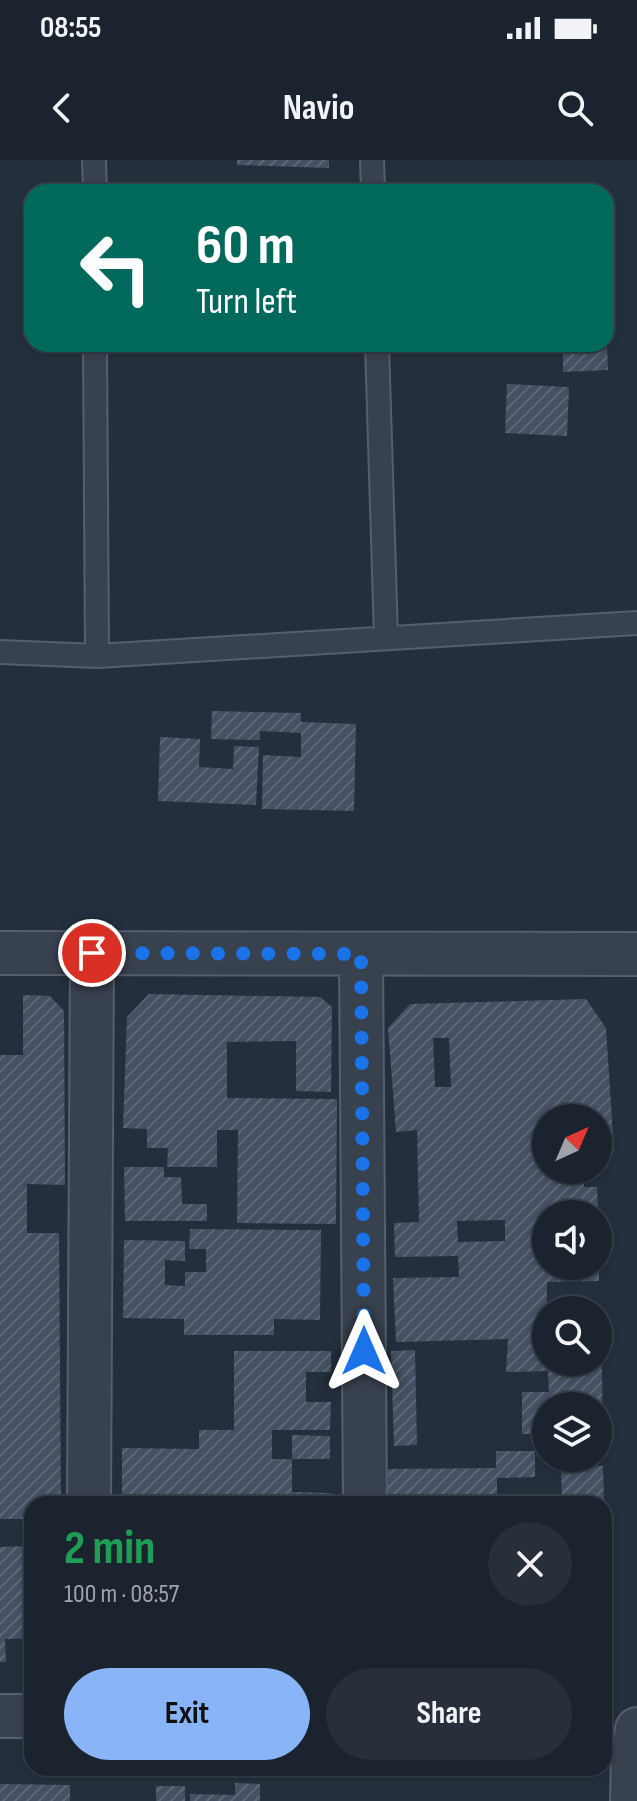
<!DOCTYPE html>
<meta charset="utf-8">
<style>
body{margin:0;font-family:"Sofia Sans Condensed",sans-serif;background:#282f3a;color:#f1f3f6;height:100vh;display:flex;flex-direction:column;font-size:30px;white-space:nowrap}
*{box-sizing:border-box;margin:0}
p{font-size:26px;color:#a0a4aa}
.icon{flex:none;width:44px;height:44px;fill:none;stroke:currentColor;stroke-width:2;stroke-linecap:round;stroke-linejoin:round}
.map{position:relative;flex:1;overflow:hidden}
.side{position:absolute;left:24px;top:1336px;width:588px;height:280px;display:flex;flex-direction:column;background:#1b232e;border-radius:24px;box-shadow:0 2px 6px #0004,0 0 0 2px #39404a}
.side>*{flex:none}
.banner{position:absolute;left:24px;top:24px;width:590px;height:168px;border-radius:24px;box-shadow:0 2px 6px #0004,0 0 0 2px #39404a;background:#00695c;color:#fff;overflow:hidden}
.needle{width:52px;rotate:44deg}
.tools{position:absolute;left:532px;top:944px;display:grid;gap:16px}
.tools a{display:grid;place-items:center;width:80px;height:80px;border-radius:50%;background:#1b232e;box-shadow:0 2px 6px #0004,0 0 0 2px #39404a;font-size:40px}
.pin{position:absolute;display:grid;place-items:center;width:68px;height:68px;color:#fff;margin:-34px;border:4px solid #fff;border-radius:50%;box-shadow:0 2px 8px #0007}
.me{position:absolute;width:88px;margin:-44px;rotate:0deg;stroke-linejoin:round;filter:drop-shadow(0 0 6px #0008)}
.turn{display:flex;align-items:center;gap:28px;height:168px;padding:0 40px;font-size:36px}
.turn .icon{width:104px;height:104px;stroke-width:2.5}
.turn b{display:block;font-size:56px;line-height:68px}
.round{display:grid;place-items:center;flex:none;width:84px;height:84px;border-radius:42px;background:#282f3a}
.headline{display:flex;align-items:center;justify-content:space-between;height:136px;padding:0 40px}
h1{font-size:48px;font-weight:700;line-height:60px;color:#1e9e55}
.primary-button{display:flex;gap:16px;margin-top:auto;padding:16px 40px}
.primary-button a{flex:1;height:92px;border-radius:48px;background:#8ab4f8;color:#111;font-size:32px;font-weight:700;line-height:92px;text-align:center}
.primary-button a+a{background:#282f3a;color:#f1f3f6}
.status{display:flex;justify-content:space-between;align-items:center;height:56px;padding:0 40px;background:#1b232e;direction:ltr}
.status svg{height:22px;fill:currentColor}
header{display:flex;justify-content:space-between;align-items:center;height:104px;padding:0 40px;background:#1b232e;font-size:36px;font-weight:700}
.map>svg:first-child{display:block}
.building{fill:url(#building-hatch);fill-rule:evenodd}
.lines{fill:none;stroke-linecap:round;stroke-linejoin:round}
.service-casing{stroke:#565f6c;stroke-width:26}
.minor-casing{stroke:#565f6c;stroke-width:46}
.service{stroke:#38414e;stroke-width:22}
.minor{stroke:#38414e;stroke-width:42}
.route{stroke:#1a73e8;stroke-width:14;stroke-dasharray:0 25.2}
</style>
<div class="status"><b>08:55</b><svg viewBox="0 0 49 12"><path d="M0 12V9h3v3zM5 12V6h3v6zM10 12V3h3v9zM15 12V0h3v12zM26 1h20v11H26zM47 4h2v5h-2z"/></svg></div>
<header><svg class="icon" aria-label="back" viewBox="0 0 24 24"><path d="M15 5l-7 7 7 7"/></svg>Navio<svg class="icon" aria-label="search" viewBox="0 0 24 24"><circle cx="10" cy="10" r="6"/><path d="M15 15l6 6"/></svg></header>
<div class="map">
<svg width="637" height="1641" viewBox="0 0 637 1641">
<defs>
<pattern id="building-hatch" width="6" height="6" patternUnits="userSpaceOnUse" patternTransform="scale(2)"><rect width="6" height="6" fill="#455162"/><path d="M-1 1l2-2M0 6l6-6M5 7l2-2" fill="none" stroke="#5d6877"/></pattern>
</defs>
<rect width="100%" height="100%" fill="#242f3e"/>
<path class="building" d="M 237,0 L 329,0 L 329,8 L 237,5 Z
M 563,184 L 607,184 L 608,210 L 563,212 Z
M 507,224 L 569,227 L 567,276 L 505,273 Z
M 212,551 L 301,553 L 301,562 L 356,564 L 354,651 L 262,649 L 263,595 L 301,597 L 301,573 L 260,571 L 260,580 L 211,579 Z
M 160,577 L 200,579 L 199,607 L 233,609 L 234,586 L 259,587 L 256,645 L 158,641 Z
M 149,834 L 320,837 L 332,847 L 331,932 L 296,931 L 296,881 L 227,882 L 227,938 L 337,939 L 336,1064 L 237,1063 L 238,970 L 217,970 L 217,1007 L 167,1007 L 168,988 L 147,988 L 147,969 L 123,968 L 127,857 Z
M 23,835 L 50,836 L 64,851 L 65,1025 L 27,1024 L 27,1073 L 59,1073 L 61,1344 L 32,1344 L 32,1359 L 0,1359 L 0,895 L 23,895 Z
M 586,839 L 606,868 L 614,992 L 598,992 L 598,958 L 546,958 L 546,1010 L 584,1010 L 584,1027 L 597,1027 L 598,1054 L 546,1054 L 546,1106 L 599,1106 L 599,1121 L 547,1122 L 546,1202 L 598,1202 L 598,1156 L 601,1156 L 603,1273 L 598,1273 L 598,1246 L 546,1246 L 546,1274 L 522,1274 L 522,1232 L 549,1232 L 548,1211 L 506,1212 L 508,1179 L 396,1182 L 393,1118 L 459,1117 L 458,1096 L 395,1097 L 394,1063 L 419,1062 L 417,970 L 396,972 L 388,868 L 410,844 ZM 433,878 L 449,878 L 451,927 L 435,927 ZM 505,1060 L 505,1081 L 458,1082 L 457,1061 Z
M 124,1007 L 164,1007 L 164,1017 L 181,1017 L 182,1044 L 207,1044 L 207,1061 L 125,1061 Z
M 190,1069 L 321,1070 L 320,1160 L 274,1159 L 274,1175 L 184,1175 L 184,1159 L 123,1158 L 124,1080 L 185,1081 L 185,1101 L 165,1100 L 165,1125 L 185,1126 L 185,1112 L 206,1112 L 206,1089 L 189,1089 Z
M 415,1190 L 417,1285 L 394,1286 L 391,1191 Z
M 234,1191 L 331,1191 L 331,1212 L 306,1212 L 306,1242 L 331,1242 L 330,1270 L 272,1270 L 272,1299 L 292,1299 L 292,1275 L 330,1276 L 330,1299 L 292,1299 L 292,1332 L 331,1333 L 331,1344 L 122,1344 L 122,1288 L 199,1289 L 199,1270 L 234,1270 Z
M 496,1291 L 535,1291 L 535,1317 L 497,1318 L 497,1340 L 562,1339 L 561,1306 L 603,1306 L 604,1344 L 388,1344 L 388,1309 L 496,1308 Z
M 32,1386 L 32,1478 L 5,1479 L 6,1502 L 0,1502 L 0,1387 Z
M 235,1623 L 260,1624 L 260,1641 L 190,1641 L 190,1634 L 235,1635 Z
M 0,1624 L 70,1625 L 70,1641 L 0,1641 Z
M 156,1626 L 185,1626 L 185,1641 L 156,1641 Z"/>
<g class="lines">
<defs>
<path id="service" d="M 94,0 L 95,32
M 372,0 L 373,32
M 95,184 L 97,496
M 377,184 L 386,477
M 0,492 L 97,496 L 637,463"/>
<path id="minor" d="M 0,793 L 637,794
M 361,794 L 365,1344
M 89,1344 L 92,793
M 0,1556 L 32,1556
M 632,1641 L 633,1596 L 637,1569"/>
</defs>
<use href="#service" class="service-casing"/>
<use href="#minor" class="minor-casing"/>
<use href="#service" class="service"/>
<use href="#minor" class="minor"/>
</g>
<g class="lines">
<path class="route" d="M 92,793 L 361,794 L 364,1191"/>
</g>
</svg>
<div class="tools">
<a><svg class="needle" viewBox="-14 -14 28 28"><path d="M0-13l5 13h-10z" fill="#e53935"/><path d="M0 13l5-13h-10z" fill="#a0a4aa"/></svg></a>
<a><svg class="icon" aria-label="sound" viewBox="0 0 24 24"><path d="M4 9h4l5-4v14l-5-4H4zM17 9q2 3 0 6"/></svg></a>
<a><svg class="icon" aria-label="search" viewBox="0 0 24 24"><circle cx="10" cy="10" r="6"/><path d="M15 15l6 6"/></svg></a>
<a><svg class="icon" aria-label="layers" viewBox="0 0 24 24"><path d="M12 4l9 5-9 5-9-5zM3 14l9 5 9-5"/></svg></a>
</div>
<div class="pin" style="left:92px;top:793px;background:#d93025"><svg class="icon" aria-label="arrive" viewBox="0 0 24 24"><path d="M6 21V4h12l-3 4 3 4H6"/></svg></div>
<svg class="me" style="left:364px;top:1191px" viewBox="-20 -20 40 40"><path d="M0-17L14 15 0 8-14 15z" fill="#1a73e8" stroke="#fff" stroke-width="4"/></svg>
<div class="banner">
<div class="turn"><svg class="icon" aria-label="left" viewBox="0 0 24 24"><path d="M17 20v-9H6M10 6l-5 5 5 5"/></svg><div><b>60 m</b>Turn left</div></div>
</div>
<section class="side">
<div class="headline"><div><h1>2 min</h1><p>100 m · 08:57</p></div><a class="round"><svg class="icon" aria-label="close" viewBox="0 0 24 24"><path d="M6 6l12 12M18 6L6 18"/></svg></a></div>
<div class="primary-button"><a>Exit</a><a>Share</a></div>
</section>
</div>
